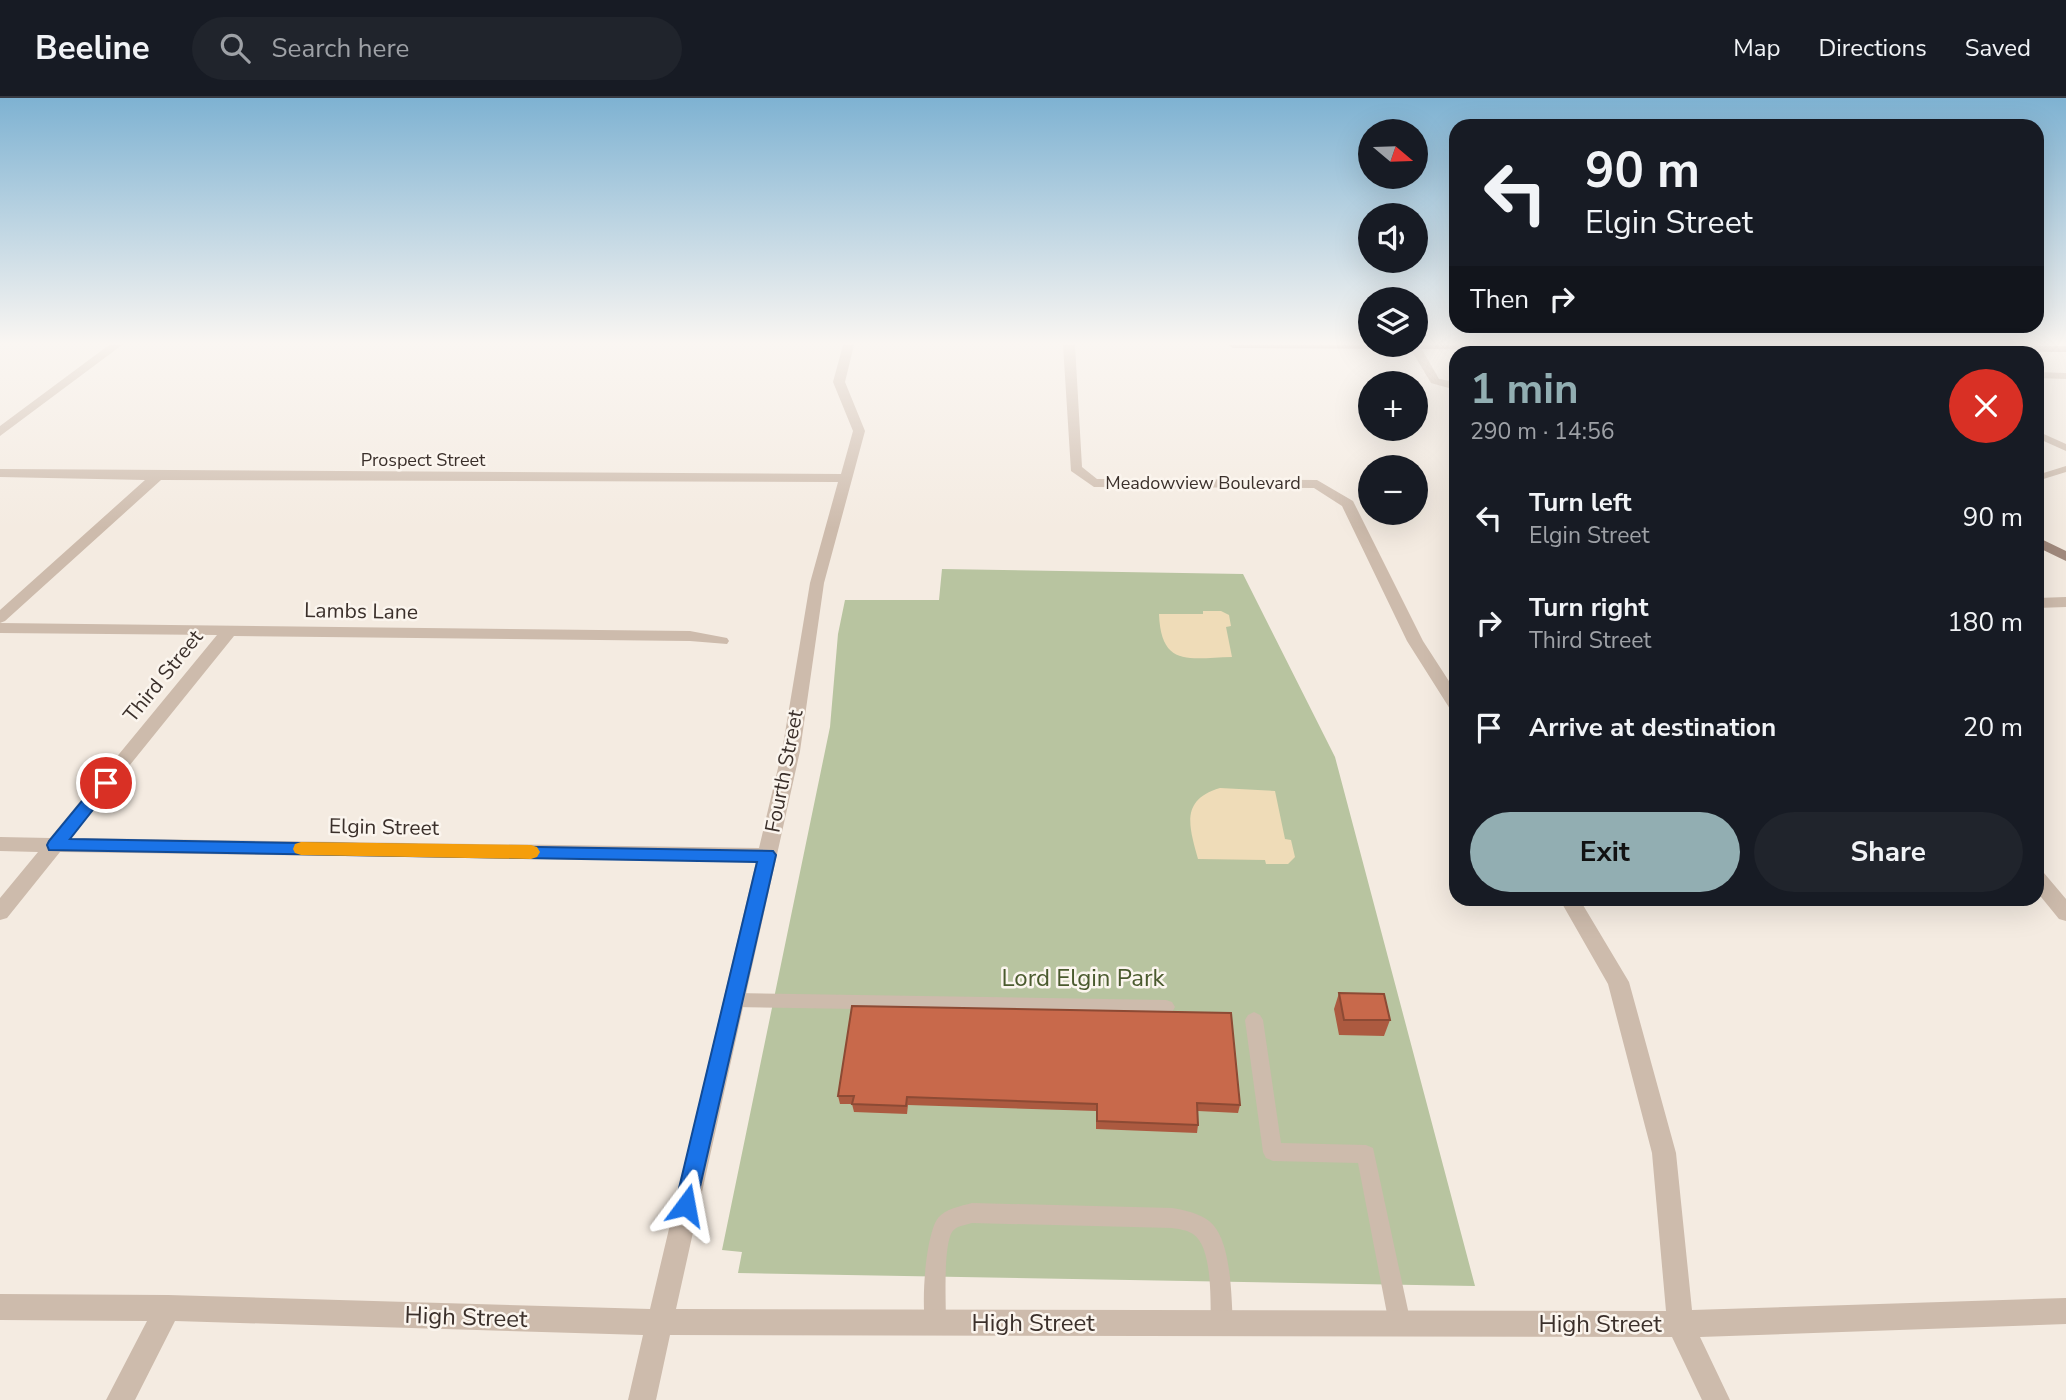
<!DOCTYPE html>
<meta charset="utf-8">
<style>
body{margin:0;font-family:"Nunito Sans",sans-serif;background:#20242c;color:#f1f3f6;height:100vh;display:flex;flex-direction:column;font-size:26px;white-space:nowrap}
*{box-sizing:border-box;margin:0}
p{font-size:23px;color:#9ea1a6}
.icon{flex:none;width:38px;height:38px;fill:none;stroke:currentColor;stroke-width:2;stroke-linecap:round;stroke-linejoin:round}
.map{position:relative;flex:1;overflow:hidden}
.details{position:absolute;left:1449px;top:248px;width:595px;height:560px;display:flex;flex-direction:column;background:#171b24;border-radius:21px;box-shadow:0 7px 28px #0002}
.details>*{flex:none}
.guide{position:absolute;left:1449px;top:21px;width:595px;height:214px;border-radius:21px;box-shadow:0 7px 28px #0002;background:#171b24;color:#f1f3f6;overflow:hidden}
.needle{width:46px;rotate:109deg}
.tools{position:absolute;left:1358px;top:21px;display:grid;gap:14px}
.tools a{display:grid;place-items:center;width:70px;height:70px;border-radius:50%;background:#171b24;box-shadow:0 7px 28px #0002;font-size:35px}
.pin{position:absolute;display:grid;place-items:center;width:60px;height:60px;color:#fff;margin:-30px;border:4px solid #fff;border-radius:50%;box-shadow:0 2px 7px #0007}
.me{position:absolute;width:77px;margin:-38px;rotate:13deg;stroke-linejoin:round;filter:drop-shadow(0 0 5px #0008)}
.turn{display:flex;align-items:center;gap:24px;height:147px;padding:0 21px;font-size:32px}
.turn .icon{width:91px;height:91px;stroke-width:2.5}
.turn b{display:block;font-size:49px;line-height:60px}
.then{display:flex;align-items:center;height:66px;padding:0 21px;background:#0003;gap:14px;font-size:26px}
.round{display:grid;place-items:center;flex:none;width:74px;height:74px;border-radius:37px;background:#20242c}
.headline{display:flex;align-items:center;justify-content:space-between;height:119px;padding:0 21px}
h1{font-size:42px;font-weight:700;line-height:52px;color:#92aeb2}
.button{display:flex;gap:14px;margin-top:auto;padding:14px 21px}
.button a{flex:1;height:80px;border-radius:42px;background:#92aeb2;color:#111;font-size:28px;font-weight:700;line-height:80px;text-align:center}
.button a+a{background:#20242c;color:#f1f3f6}
ul{padding:0;list-style:none}
li{display:flex;align-items:center;gap:21px;height:105px;padding:0 21px}
li div{flex:1}
li b{display:block;font-size:26px}
li em{font-style:normal}
header{display:flex;align-items:center;gap:42px;box-sizing:border-box;height:98px;padding:0 35px;background:#171b24;border-bottom:2px solid #363941}
header strong{font-size:33px}
nav{display:flex;gap:38px;margin-inline-start:auto;font-size:24px}
.search{width:490px;height:63px;background:#20242c;display:flex;align-items:center;gap:18px;box-sizing:border-box;padding:0 24px;border-radius:38px;color:#9ea1a6;font-size:26px}
.map>svg:first-child{display:block}
.green{fill:#b8c4a0}
.sand{fill:#efdcb8}
.lines{fill:none;stroke-linecap:round;stroke-linejoin:round}
.lane{fill:#cdbbac;fill-rule:evenodd}
.street{fill:#cdbbac;fill-rule:evenodd}
.secondary{fill:#a18a7d;fill-rule:evenodd}
.wall{fill:#ac5a40}
.building{fill:#c8694b;stroke:#8c4a34;stroke-width:2}
.route{fill:#1a73e8;stroke:#114b97;stroke-width:2}
.slow{fill:#f59e0b}
.labels{text-anchor:middle;stroke-width:5;stroke-linejoin:round;paint-order:stroke}
.far-street-label{font-size:18px;fill:#3b302b;stroke:#fbf5ee}
.street-label{font-size:21px;fill:#3b302b;stroke:#fbf5ee}
.near-park-label{font-size:24px;fill:#4a5a2e;stroke:#fbf5ee}
.near-street-label{font-size:24px;fill:#3b302b;stroke:#fbf5ee}
</style>
<header>
<strong>Beeline</strong>
<div class="search"><svg class="icon" aria-label="search" viewBox="0 0 24 24"><circle cx="10" cy="10" r="6"/><path d="M15 15l6 6"/></svg>Search here</div>
<nav><a>Map</a><a>Directions</a><a>Saved</a></nav>
</header>
<div class="map">
<svg width="2066" height="1302" viewBox="0 0 2066 1302">
<rect width="100%" height="100%" fill="#f4ebe1"/>
<path class="green" d="M 942,471 L 1243,476 L 1335,659 L 1475,1188 L 738,1175 L 742,1154 L 722,1152 L 830,629 L 838,536 L 845,502 L 939,502 Z"/>
<path class="sand" d="M 1203,513 L 1221,513 L 1229,517 L 1231,528 L 1226,529 L 1232,559 C 1190,560 1161,570 1159,516 L 1203,516 Z
M 1220,690 L 1275,693 L 1285,741 L 1291,742 L 1295,759 L 1288,766 L 1266,766 L 1265,762 L 1198,761 C 1189,728 1180,702 1220,690 Z"/>
<g class="lines">
<path class="lane" d="M 2037,274 L 2066,275 L 2066,281 L 2037,280 Z
M 2037,333 L 2066,346 L 2066,353 L 2037,340 Z
M 2066,368 L 2066,374 L 2037,383 L 2037,377 Z
M 733,895 L 1166,902 L 1172,904 L 1175,909 L 1172,914 L 1166,916 L 733,909 L 727,907 L 724,902 L 727,897 Z
M 1254,914 L 1260,917 L 1263,922 L 1281,1045 L 1366,1047 L 1373,1050 L 1411,1226 L 1408,1234 L 1400,1237 L 1392,1234 L 1389,1226 L 1358,1065 L 1273,1063 L 1266,1060 L 1263,1054 L 1245,922 L 1248,917 Z
M 972,1105 L 1172,1110 C 1184,1112 1199,1115 1209,1123 C 1232,1141 1231,1198 1233,1225 L 1230,1233 L 1222,1236 L 1214,1233 L 1211,1225 C 1210,1203 1213,1149 1193,1136 C 1187,1132 1179,1131 1172,1130 L 972,1125 C 965,1127 956,1128 952,1134 C 943,1149 946,1206 946,1225 L 943,1233 L 935,1236 L 927,1233 C 920,1214 925,1137 938,1120 C 945,1111 961,1108 972,1105 Z"/>
<path class="street" d="M 109,247 L 122,247 L 0,338 L 0,328 Z
M 843,247 L 854,247 L 845,284 L 865,333 L 824,485 L 800,653 L 676,1211 L 1666,1213 L 1652,1055 L 1608,886 L 1560,802 L 1580,802 L 1629,884 L 1676,1055 L 1692,1212 L 2066,1200 L 2066,1226 L 1700,1239 L 1730,1302 L 1702,1302 L 1672,1239 L 670,1237 L 656,1302 L 628,1302 L 643,1237 L 175,1223 L 135,1302 L 106,1302 L 147,1223 L 0,1222 L 0,1196 L 168,1197 L 650,1211 L 756,764 L 60,754 L 7,820 L 0,822 L 0,800 L 38,754 L 0,753 L 0,739 L 50,740 L 217,537 L 0,535 L 0,525 L 690,533 L 727,540 L 729,543 L 727,546 L 690,543 L 234,538 L 71,740 L 759,750 L 782,653 L 810,485 L 838,384 L 161,382 L 5,523 L 0,525 L 0,512 L 145,382 L 0,379 L 0,371 L 841,376 L 853,333 L 833,284 Z
M 1063,247 L 1075,247 L 1082,369 L 1097,381 L 1317,382 L 1353,403 L 1423,543 L 1456,594 L 1456,613 L 1450,611 L 1407,543 L 1342,408 L 1314,390 L 1094,389 L 1071,373 Z
M 1412,248 L 1420,248 L 1439,281 L 1456,284 L 1456,292 L 1431,285 L 1410,250 Z
M 2066,499 L 2066,509 L 2037,510 L 2037,500 Z
M 2037,772 L 2044,775 L 2066,801 L 2066,823 L 2059,821 L 2037,794 Z"/>
<path class="secondary" d="M 1228,247 L 2066,248 L 2066,254 L 1233,250 Z
M 2037,439 L 2066,453 L 2066,463 L 2037,449 Z"/>
</g>
<path class="wall" d="M 1339,895 L 1390,922 L 1384,938 L 1339,937 L 1334,911 Z
M 852,908 L 1240,1007 L 1238,1015 L 1198,1013 L 1198,1027 L 1197,1035 L 1096,1031 L 1096,1013 L 908,1007 L 907,1016 L 854,1014 L 852,1006 L 840,1006 L 838,998 Z"/>
<path class="building" d="M 1882,249 L 1896,256 L 1853,256 Z
M 1815,251 L 1824,256 L 1794,256 Z
M 1339,895 L 1384,896 L 1390,922 L 1344,922 Z
M 852,908 L 1231,915 L 1240,1007 L 1197,1005 L 1198,1027 L 1097,1023 L 1097,1006 L 907,999 L 906,1008 L 852,1006 L 854,998 L 838,998 Z"/>
<linearGradient id="sky" x2="0" y2="1"><stop stop-color="#7eb2d2"/><stop offset="0.57" stop-color="#faf6f2"/><stop offset="1" stop-color="#faf6f2" stop-opacity="0"/></linearGradient>
<rect width="2066" height="430" fill="url(#sky)"/>
<path class="route" d="M 106,679 L 114,685 L 70,741 L 773,753 L 776,757 L 694,1115 L 686,1118 L 678,1115 L 675,1107 L 757,764 L 49,752 L 47,747 L 49,743 L 100,681 Z"/>
<path class="slow" d="M 301,744 L 531,747 L 537,749 L 540,754 L 537,759 L 531,761 L 301,757 L 295,755 L 293,751 L 295,746 Z"/>
<g class="labels">
<g class="far-street-label">
<text x="423" y="368">Prospect Street</text>
<text x="1203" y="391">Meadowview Boulevard</text>
</g>
<g class="street-label">
<text transform="translate(361 513) rotate(1)" y="7">Lambs Lane</text>
<text transform="translate(163 578) rotate(-51)" y="7">Third Street</text>
<text transform="translate(784 673) rotate(-79)" y="7">Fourth Street</text>
<text transform="translate(384 729) rotate(1)" y="7">Elgin Street</text>
</g>
<g class="near-park-label">
<text x="1083" y="888">Lord Elgin Park</text>
</g>
<g class="near-street-label">
<text transform="translate(466 1219) rotate(2)" y="8">High Street</text>
<text x="1033" y="1233">High Street</text>
<text x="1600" y="1234">High Street</text>
</g>
</g>
</svg>
<div class="tools">
<a><svg class="needle" viewBox="-14 -14 28 28"><path d="M0-13l5 13h-10z" fill="#e53935"/><path d="M0 13l5-13h-10z" fill="#9ea1a6"/></svg></a>
<a><svg class="icon" aria-label="sound" viewBox="0 0 24 24"><path d="M4 9h4l5-4v14l-5-4H4zM17 9q2 3 0 6"/></svg></a>
<a><svg class="icon" aria-label="layers" viewBox="0 0 24 24"><path d="M12 4l9 5-9 5-9-5zM3 14l9 5 9-5"/></svg></a>
<a>+</a>
<a>−</a>
</div>
<div class="pin" style="left:106px;top:685px;background:#d93025"><svg class="icon" aria-label="arrive" viewBox="0 0 24 24"><path d="M6 21V4h12l-3 4 3 4H6"/></svg></div>
<svg class="me" style="left:686px;top:1107px" viewBox="-20 -20 40 40"><path d="M0-17L14 15 0 8-14 15z" fill="#1a73e8" stroke="#fff" stroke-width="4"/></svg>
<div class="guide">
<div class="turn"><svg class="icon" aria-label="left" viewBox="0 0 24 24"><path d="M17 20v-9H6M10 6l-5 5 5 5"/></svg><div><b>90 m</b>Elgin Street</div></div>
<div class="then">Then<svg class="icon" aria-label="right" viewBox="0 0 24 24"><path d="M7 20v-9h11M14 6l5 5-5 5"/></svg></div>
</div>
<section class="details">
<div class="headline"><div><h1>1 min</h1><p>290 m · 14:56</p></div><a class="round" style="background:#d93025;color:#fff"><svg class="icon" aria-label="close" viewBox="0 0 24 24"><path d="M6 6l12 12M18 6L6 18"/></svg></a></div>
<ul>
<li><svg class="icon" aria-label="left" viewBox="0 0 24 24"><path d="M17 20v-9H6M10 6l-5 5 5 5"/></svg><div><b>Turn left</b><p>Elgin Street</p></div><em>90 m</em></li>
<li><svg class="icon" aria-label="right" viewBox="0 0 24 24"><path d="M7 20v-9h11M14 6l5 5-5 5"/></svg><div><b>Turn right</b><p>Third Street</p></div><em>180 m</em></li>
<li><svg class="icon" aria-label="arrive" viewBox="0 0 24 24"><path d="M6 21V4h12l-3 4 3 4H6"/></svg><div><b>Arrive at destination</b></div><em>20 m</em></li>
</ul>
<div class="button"><a>Exit</a><a>Share</a></div>
</section>
</div>
